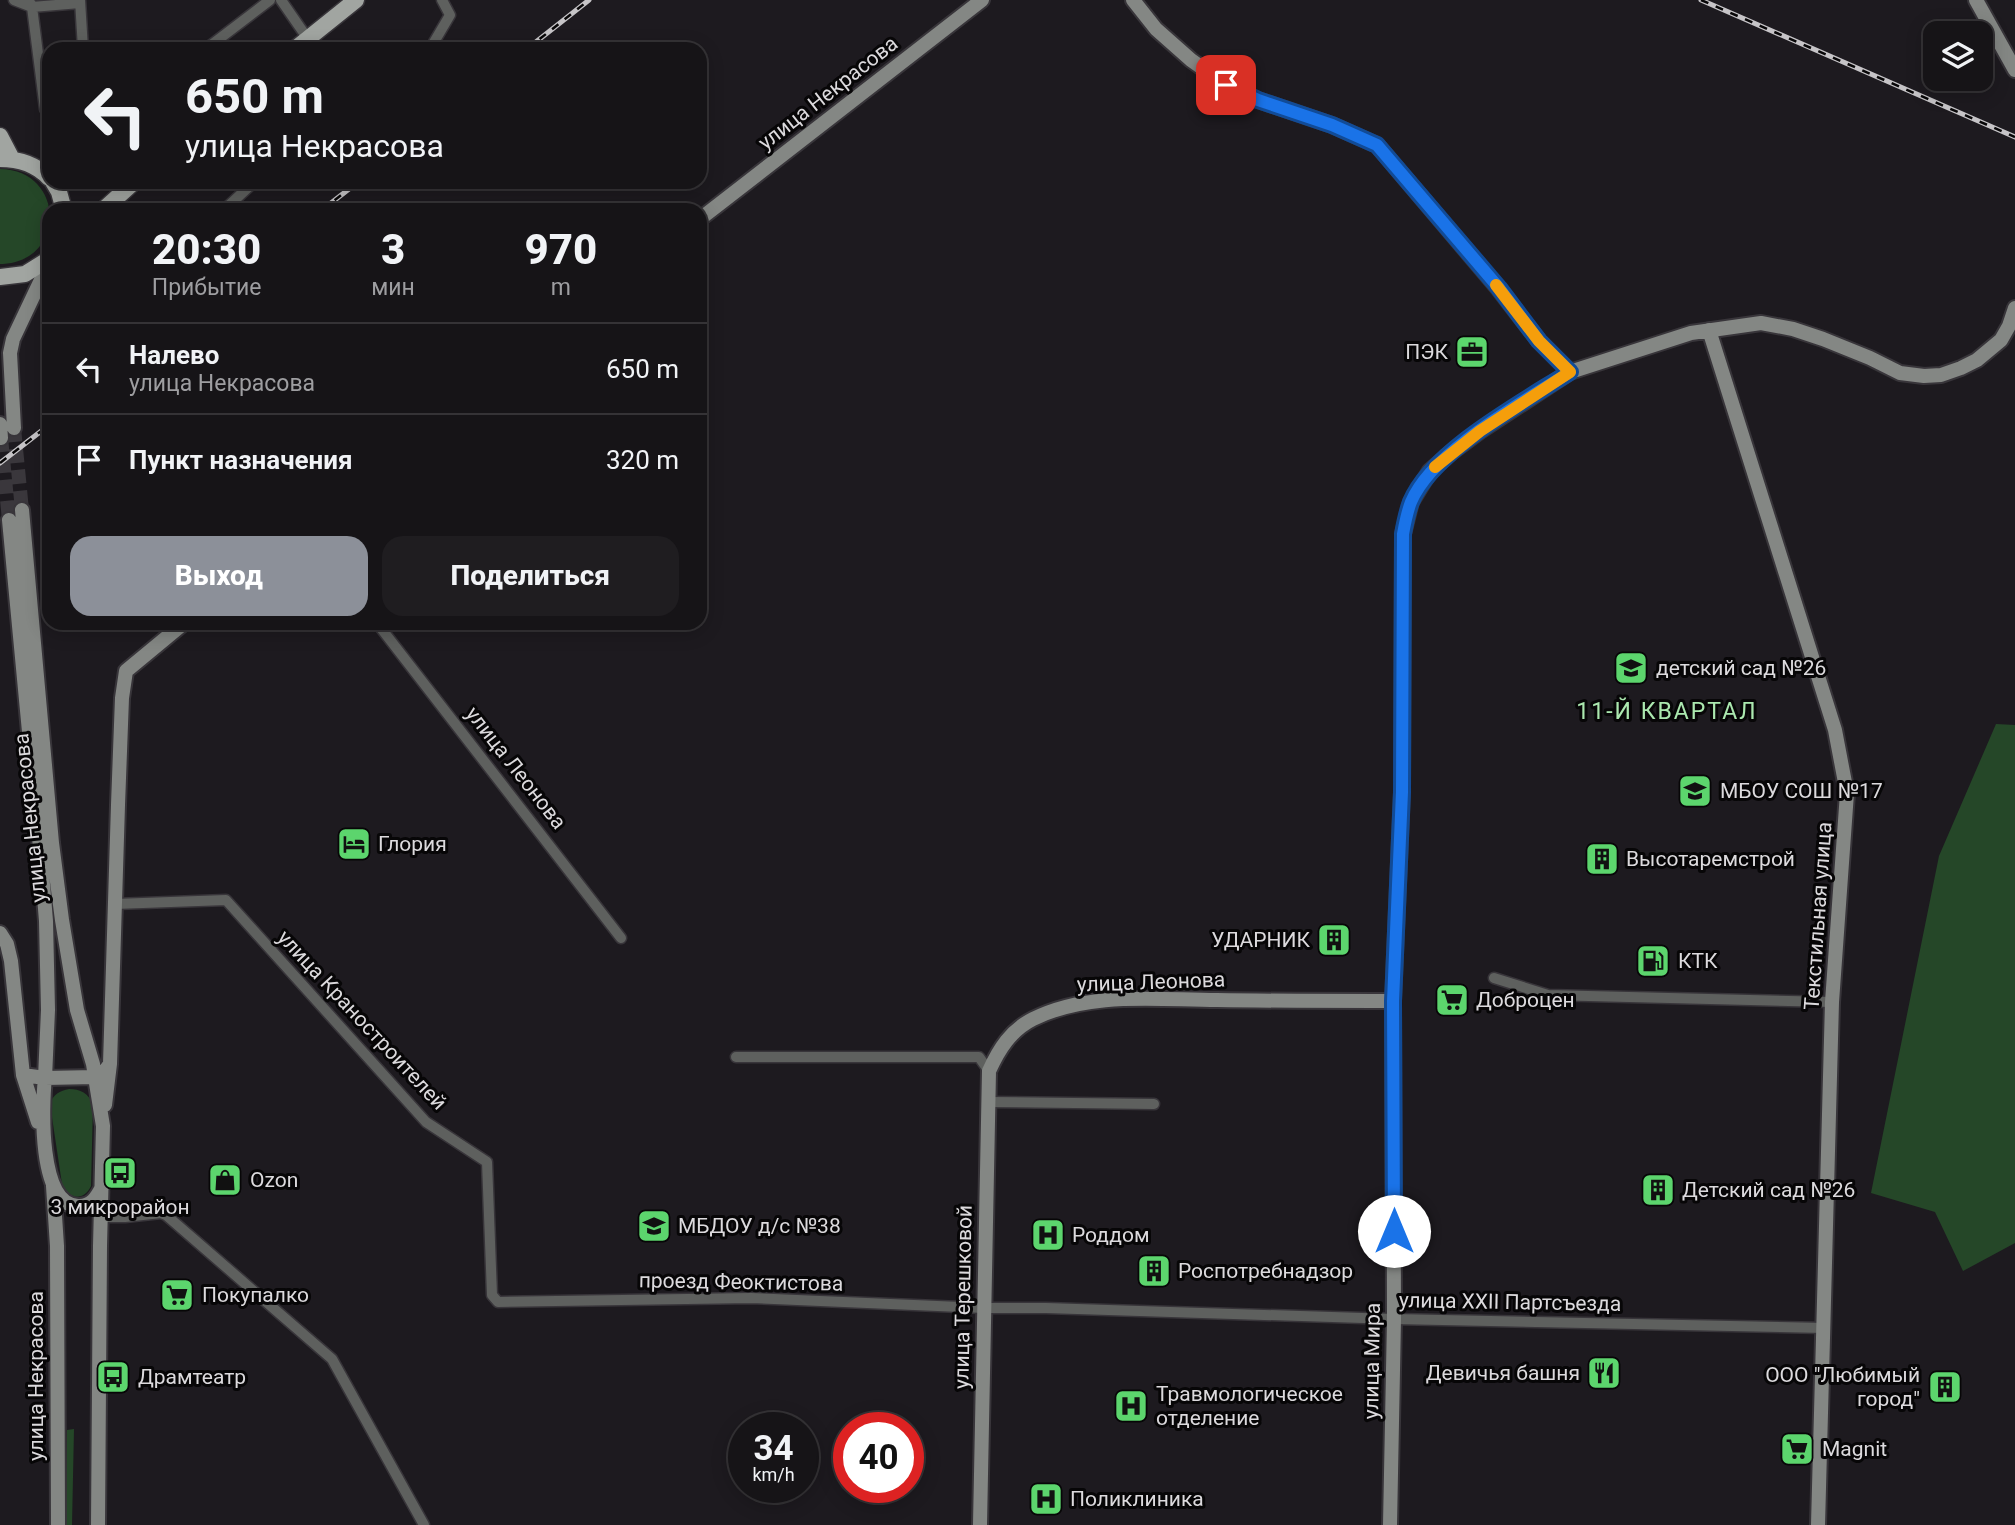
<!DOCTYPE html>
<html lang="ru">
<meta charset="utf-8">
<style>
body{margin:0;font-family:Roboto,sans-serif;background:#1f1d20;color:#f1f3f6;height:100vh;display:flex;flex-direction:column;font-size:26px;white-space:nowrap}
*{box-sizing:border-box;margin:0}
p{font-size:23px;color:#9e9ea1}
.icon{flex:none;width:38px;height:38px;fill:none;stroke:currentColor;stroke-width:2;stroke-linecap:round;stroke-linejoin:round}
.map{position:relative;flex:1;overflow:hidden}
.sheet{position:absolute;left:42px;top:203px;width:665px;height:427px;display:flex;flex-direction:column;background:#161417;border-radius:21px;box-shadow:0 4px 18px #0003,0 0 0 2px #353336}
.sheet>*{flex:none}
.hud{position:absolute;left:42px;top:42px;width:665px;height:147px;border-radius:21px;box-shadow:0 4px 18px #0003,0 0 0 2px #353336;background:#161417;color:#f1f3f6;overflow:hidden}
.buttons{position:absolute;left:1923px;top:21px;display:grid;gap:14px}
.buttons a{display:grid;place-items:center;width:70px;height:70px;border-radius:14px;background:#161417;box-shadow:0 4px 18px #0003,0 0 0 2px #353336;font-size:35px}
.speed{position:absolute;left:728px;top:1412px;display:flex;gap:14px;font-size:35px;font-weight:700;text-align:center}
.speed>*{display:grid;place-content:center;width:91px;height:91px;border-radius:50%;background:#161417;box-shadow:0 4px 18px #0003,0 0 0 2px #353336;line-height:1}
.speed small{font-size:18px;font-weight:400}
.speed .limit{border:10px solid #d22;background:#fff;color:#111}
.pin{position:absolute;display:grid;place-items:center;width:60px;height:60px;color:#fff;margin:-30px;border-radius:14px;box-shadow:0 4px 10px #0006}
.me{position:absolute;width:77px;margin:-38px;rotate:0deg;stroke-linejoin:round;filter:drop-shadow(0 0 5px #0008)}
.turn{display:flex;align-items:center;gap:24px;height:147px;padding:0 28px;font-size:32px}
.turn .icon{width:91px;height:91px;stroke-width:2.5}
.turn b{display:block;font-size:49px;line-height:60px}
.eta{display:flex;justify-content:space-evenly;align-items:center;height:119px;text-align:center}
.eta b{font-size:42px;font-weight:800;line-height:49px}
.primary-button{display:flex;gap:14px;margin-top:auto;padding:14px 28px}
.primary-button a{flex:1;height:80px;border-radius:21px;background:#8c9099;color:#fff;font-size:28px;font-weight:800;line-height:80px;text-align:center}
.primary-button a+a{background:#1f1d20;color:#f1f3f6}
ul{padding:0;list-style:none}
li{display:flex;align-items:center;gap:21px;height:91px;padding:0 28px;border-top:2px solid #353336}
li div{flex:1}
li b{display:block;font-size:26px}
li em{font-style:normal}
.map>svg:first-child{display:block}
.green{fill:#254728}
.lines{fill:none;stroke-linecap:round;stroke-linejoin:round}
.secondary-tunnel{stroke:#3a373c;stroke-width:14;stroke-dasharray:14 7;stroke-linecap:butt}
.street-casing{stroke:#38353a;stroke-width:13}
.secondary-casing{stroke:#38353a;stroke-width:18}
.primary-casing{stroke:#38353a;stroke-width:19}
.street{stroke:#5e605e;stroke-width:10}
.secondary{stroke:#848784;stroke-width:14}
.primary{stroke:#a1a5a1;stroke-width:16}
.rail-casing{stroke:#c6c4c7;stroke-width:5}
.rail{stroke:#070607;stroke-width:2.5;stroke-dasharray:8;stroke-linecap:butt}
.route-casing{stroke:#114b97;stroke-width:18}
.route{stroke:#1a73e8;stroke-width:12}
.slow{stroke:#f59e0b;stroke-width:12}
.labels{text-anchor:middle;stroke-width:6;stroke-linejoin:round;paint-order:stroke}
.street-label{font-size:21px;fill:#dcdadd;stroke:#070607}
.poi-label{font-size:21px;fill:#dcdadd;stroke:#070607;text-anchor:start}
.neighbourhood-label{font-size:23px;letter-spacing:2px;fill:#abe8af;stroke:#070607}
</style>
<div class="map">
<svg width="2015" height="1525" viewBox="0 0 2015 1525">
<rect width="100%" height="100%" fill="#1d1a1f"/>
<path class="green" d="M 0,169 C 65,170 67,260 3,264 L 0,264 Z
M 1996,724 L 2015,725 L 2015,1243 L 1963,1271 L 1935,1212 L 1871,1193 L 1939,856 Z
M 69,1089 C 80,1089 89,1093 93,1105 L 91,1186 C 84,1201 69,1200 62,1184 L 50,1104 C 53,1094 60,1091 69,1089 Z
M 74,1429 L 72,1525 L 66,1525 L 67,1430 Z"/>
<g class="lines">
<path class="secondary-tunnel" d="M 14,428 L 22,510
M 1,438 L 9,520"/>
<defs>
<path id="street" d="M 14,0 L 32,7 L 45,109 L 49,110
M 80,0 L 83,49
M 281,0 L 308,39
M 31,4 L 32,7 L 80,3
M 206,49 L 270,0
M 430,49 L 450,15 L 442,0
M 224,210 L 254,182
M 377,623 L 621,938
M 115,904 L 226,900 L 426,1122 L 487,1162 L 492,1295 L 498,1302 L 751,1298 L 984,1308 L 1046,1308 L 1394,1319 L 1825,1328
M 1494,978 L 1548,995 L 1832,1002
M 736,1057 L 979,1057 L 989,1071
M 988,1102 L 1154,1104
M 101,1217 L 125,1217 L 161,1213 L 166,1215 L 332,1359 L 424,1525"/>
<path id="secondary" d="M 1133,0 L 1156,29 L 1191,60 L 1226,85 L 1258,100 L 1332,125 L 1377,145 L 1498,288 L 1539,341 L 1570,372
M 1976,0 L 2015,70
M 700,219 L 982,0
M 1709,330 L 1835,730 L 1847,793 L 1832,1002 L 1818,1525
M 0,424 L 1,438
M 14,428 L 10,353 L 13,339 L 49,263
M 22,510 L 52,843 L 62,920 L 77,1010 L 93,1064 L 95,1077 L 104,1072 L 110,1064
M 9,520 L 40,848 L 46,921 L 48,1010 L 45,1078 L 23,1075
M 0,933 L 7,944 L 11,961 L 23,1075 L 38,1122
M 105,1105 L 110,1064 L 118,805 L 122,698 L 126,671 L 184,623
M 53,1186 L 57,1246 L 58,1525
M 98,1525 L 100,1246 L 103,1126 L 95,1077 L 45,1078 C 42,1105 38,1205 78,1206 C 91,1207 97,1197 102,1187
M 980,1525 L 989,1071 C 999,1049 1011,1030 1033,1019 C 1089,991 1157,1000 1217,1000 C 1276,1001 1334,1001 1393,1001
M 1390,1525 L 1394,1319 L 1393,1001 L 1402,792 L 1403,534 L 1411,502 L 1430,471 L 1453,451 L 1480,431 L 1570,372 L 1691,333 L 1761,323 L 1793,329 L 1823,339 L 1870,358 L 1900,373 L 1924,376 L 1941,375 L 1961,368 L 1977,360 L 2001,340 L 2009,326 L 2015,308"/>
<path id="primary" d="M 295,49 L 356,0
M 0,136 L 12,159
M 0,159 C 19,159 36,164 49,178
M 53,182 L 59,192 L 64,210
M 103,210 L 134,182
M 0,277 L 25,274 L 49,259"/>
</defs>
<use href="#street" class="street-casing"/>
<use href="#secondary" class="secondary-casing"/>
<use href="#primary" class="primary-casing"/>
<use href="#street" class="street"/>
<use href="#secondary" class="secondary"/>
<use href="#primary" class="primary"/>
<defs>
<path id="rail" d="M 1701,0 L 2015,137
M 527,49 L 589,0
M 322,210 L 358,182
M 0,463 L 49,425"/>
</defs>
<use href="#rail" class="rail-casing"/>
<use href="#rail" class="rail"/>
</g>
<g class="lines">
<defs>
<path id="route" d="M 1226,85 L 1258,100 L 1332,125 L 1377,145 L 1499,288 L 1539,341 L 1570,372 C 1523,402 1432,451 1411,502 C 1407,512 1405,523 1403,534 L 1402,792 L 1393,1001 L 1394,1231"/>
</defs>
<use href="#route" class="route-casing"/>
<use href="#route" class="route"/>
<path class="slow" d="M 1435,467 L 1480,431 L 1570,372 L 1539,341 L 1496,285"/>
</g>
<defs>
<symbol id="office-square" viewBox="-11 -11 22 22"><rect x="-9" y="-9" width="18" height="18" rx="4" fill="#5cd56d" stroke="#070607"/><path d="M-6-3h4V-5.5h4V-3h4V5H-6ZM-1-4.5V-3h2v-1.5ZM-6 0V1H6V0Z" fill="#111"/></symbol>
<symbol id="school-square" viewBox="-11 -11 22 22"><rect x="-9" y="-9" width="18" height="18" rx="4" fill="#5cd56d" stroke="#070607"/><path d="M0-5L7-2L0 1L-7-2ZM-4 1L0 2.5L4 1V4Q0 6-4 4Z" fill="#111"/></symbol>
<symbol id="hotel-square" viewBox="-11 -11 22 22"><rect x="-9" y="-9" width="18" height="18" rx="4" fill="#5cd56d" stroke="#070607"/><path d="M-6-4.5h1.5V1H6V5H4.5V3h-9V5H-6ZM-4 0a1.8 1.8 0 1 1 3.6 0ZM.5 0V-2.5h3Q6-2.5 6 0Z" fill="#111"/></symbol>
<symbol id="building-square" viewBox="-11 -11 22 22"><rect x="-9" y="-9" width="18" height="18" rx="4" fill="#5cd56d" stroke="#070607"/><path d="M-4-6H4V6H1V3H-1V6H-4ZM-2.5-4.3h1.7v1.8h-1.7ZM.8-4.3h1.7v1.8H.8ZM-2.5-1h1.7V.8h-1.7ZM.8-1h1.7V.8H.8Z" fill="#111"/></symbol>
<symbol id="fuel-square" viewBox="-11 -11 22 22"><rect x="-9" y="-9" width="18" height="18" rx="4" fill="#5cd56d" stroke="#070607"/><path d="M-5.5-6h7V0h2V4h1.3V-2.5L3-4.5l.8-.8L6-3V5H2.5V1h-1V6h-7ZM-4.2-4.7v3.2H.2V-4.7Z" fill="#111"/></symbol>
<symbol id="supermarket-square" viewBox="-11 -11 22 22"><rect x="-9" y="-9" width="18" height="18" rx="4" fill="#5cd56d" stroke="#070607"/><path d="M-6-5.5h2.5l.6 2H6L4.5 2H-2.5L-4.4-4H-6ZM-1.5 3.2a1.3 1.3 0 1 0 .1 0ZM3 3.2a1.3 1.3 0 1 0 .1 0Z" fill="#111"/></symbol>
<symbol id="bus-square" viewBox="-11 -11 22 22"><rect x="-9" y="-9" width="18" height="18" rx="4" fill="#5cd56d" stroke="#070607"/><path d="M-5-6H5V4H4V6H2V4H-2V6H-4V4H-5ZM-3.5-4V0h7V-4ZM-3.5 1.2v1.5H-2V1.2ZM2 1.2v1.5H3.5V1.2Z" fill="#111"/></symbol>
<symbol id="shop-square" viewBox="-11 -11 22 22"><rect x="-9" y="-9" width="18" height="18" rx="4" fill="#5cd56d" stroke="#070607"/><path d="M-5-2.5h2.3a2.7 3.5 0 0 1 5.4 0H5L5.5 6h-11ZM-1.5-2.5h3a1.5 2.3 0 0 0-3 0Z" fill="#111"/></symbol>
<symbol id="hospital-square" viewBox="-11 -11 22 22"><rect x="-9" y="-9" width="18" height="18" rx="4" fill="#5cd56d" stroke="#070607"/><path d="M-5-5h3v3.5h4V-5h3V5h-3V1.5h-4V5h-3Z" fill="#111"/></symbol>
<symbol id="restaurant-square" viewBox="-11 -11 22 22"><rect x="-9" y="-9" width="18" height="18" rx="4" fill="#5cd56d" stroke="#070607"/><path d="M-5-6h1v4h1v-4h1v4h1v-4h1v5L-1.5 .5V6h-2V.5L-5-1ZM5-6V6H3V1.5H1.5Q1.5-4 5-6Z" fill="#111"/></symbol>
</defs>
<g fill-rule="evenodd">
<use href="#office-square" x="1453" y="333" width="38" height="38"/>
<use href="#school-square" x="1612" y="649" width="38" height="38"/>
<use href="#school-square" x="1676" y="772" width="38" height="38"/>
<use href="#hotel-square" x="335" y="825" width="38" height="38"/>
<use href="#building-square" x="1583" y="840" width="38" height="38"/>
<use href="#building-square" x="1315" y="921" width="38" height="38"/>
<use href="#fuel-square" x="1634" y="942" width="38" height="38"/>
<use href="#supermarket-square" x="1433" y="981" width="38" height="38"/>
<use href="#bus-square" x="101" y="1154" width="38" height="38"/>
<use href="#shop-square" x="206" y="1161" width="38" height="38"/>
<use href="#building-square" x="1639" y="1171" width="38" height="38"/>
<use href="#school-square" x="635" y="1207" width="38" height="38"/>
<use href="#hospital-square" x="1029" y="1216" width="38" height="38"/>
<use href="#building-square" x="1135" y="1252" width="38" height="38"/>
<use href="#supermarket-square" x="158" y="1276" width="38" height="38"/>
<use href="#restaurant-square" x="1585" y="1354" width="38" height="38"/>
<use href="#bus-square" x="94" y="1358" width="38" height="38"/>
<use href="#building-square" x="1926" y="1368" width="38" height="38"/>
<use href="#hospital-square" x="1112" y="1387" width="38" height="38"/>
<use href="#supermarket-square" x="1778" y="1430" width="38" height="38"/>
<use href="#hospital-square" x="1027" y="1480" width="38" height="38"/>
</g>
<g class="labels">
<g class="street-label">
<text transform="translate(828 93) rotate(-38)" y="7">улица Некрасова</text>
<text transform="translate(516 768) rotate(52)" y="7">улица Леонова</text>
<text transform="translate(30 818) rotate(-96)" y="7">улица Некрасова</text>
<text transform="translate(1818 916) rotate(-86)" y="7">Текстильная улица</text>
<text transform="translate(1151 982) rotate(-2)" y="7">улица Леонова</text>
<text transform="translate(362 1020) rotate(47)" y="7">улица Краностроителей</text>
<text transform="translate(741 1282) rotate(1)" y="7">проезд Феоктистова</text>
<text transform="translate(963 1297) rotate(-89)" y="7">улица Терешковой</text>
<text transform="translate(1510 1302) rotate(1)" y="7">улица XXII Партсъезда</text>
<text transform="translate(1372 1361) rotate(-89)" y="7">улица Мира</text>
<text transform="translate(36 1376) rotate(-90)" y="7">улица Некрасова</text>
</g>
<g class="poi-label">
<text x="1448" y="359" text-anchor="end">ПЭК</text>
<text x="1656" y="675">детский сад №26</text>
<text x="1720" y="798">МБОУ СОШ №17</text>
<text x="378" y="851">Глория</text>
<text x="1626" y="866">Высотаремстрой</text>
<text x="1310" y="947" text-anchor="end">УДАРНИК</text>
<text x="1678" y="968">КТК</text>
<text x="1476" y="1007">Доброцен</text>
<text x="250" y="1187">Ozon</text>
<text x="1682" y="1197">Детский сад №26</text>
<text x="120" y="1214" text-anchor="middle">3 микрорайон</text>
<text x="678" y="1233">МБДОУ д/с №38</text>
<text x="1072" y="1242">Роддом</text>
<text x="1178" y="1278">Роспотребнадзор</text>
<text x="202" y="1302">Покупалко</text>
<text x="1580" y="1380" text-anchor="end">Девичья башня</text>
<text x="1920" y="1382" text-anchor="end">ООО "Любимый<tspan x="1920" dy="24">город"</tspan></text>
<text x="138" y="1384">Драмтеатр</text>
<text x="1156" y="1401">Травмологическое<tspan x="1156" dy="24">отделение</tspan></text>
<text x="1822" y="1456">Magnit</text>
<text x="1070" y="1506">Поликлиника</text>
</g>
<g class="neighbourhood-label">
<text x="1667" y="719">11-Й КВАРТАЛ</text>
</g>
</g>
</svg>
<div class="buttons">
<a><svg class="icon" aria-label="layers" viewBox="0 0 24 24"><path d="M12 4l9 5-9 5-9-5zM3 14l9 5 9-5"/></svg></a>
</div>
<div class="speed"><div>34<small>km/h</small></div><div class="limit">40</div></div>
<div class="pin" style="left:1226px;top:85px;background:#d93025"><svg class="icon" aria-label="arrive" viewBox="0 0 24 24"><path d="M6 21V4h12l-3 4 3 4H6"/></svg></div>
<svg class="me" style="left:1394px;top:1231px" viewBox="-20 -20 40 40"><circle r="19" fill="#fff"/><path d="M0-13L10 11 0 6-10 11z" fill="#1a73e8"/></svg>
<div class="hud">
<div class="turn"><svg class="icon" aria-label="left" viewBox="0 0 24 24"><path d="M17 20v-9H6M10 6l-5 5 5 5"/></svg><div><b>650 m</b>улица Некрасова</div></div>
</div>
<section class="sheet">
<div class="eta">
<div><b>20:30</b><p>Прибытие</p></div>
<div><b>3</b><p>мин</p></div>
<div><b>970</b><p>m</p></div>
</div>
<ul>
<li><svg class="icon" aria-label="left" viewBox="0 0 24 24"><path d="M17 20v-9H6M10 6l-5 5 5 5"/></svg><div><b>Налево</b><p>улица Некрасова</p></div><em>650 m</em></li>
<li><svg class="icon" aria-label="arrive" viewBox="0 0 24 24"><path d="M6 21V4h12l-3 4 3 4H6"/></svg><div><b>Пункт назначения</b></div><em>320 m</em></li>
</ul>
<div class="primary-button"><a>Выход</a><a>Поделиться</a></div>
</section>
</div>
